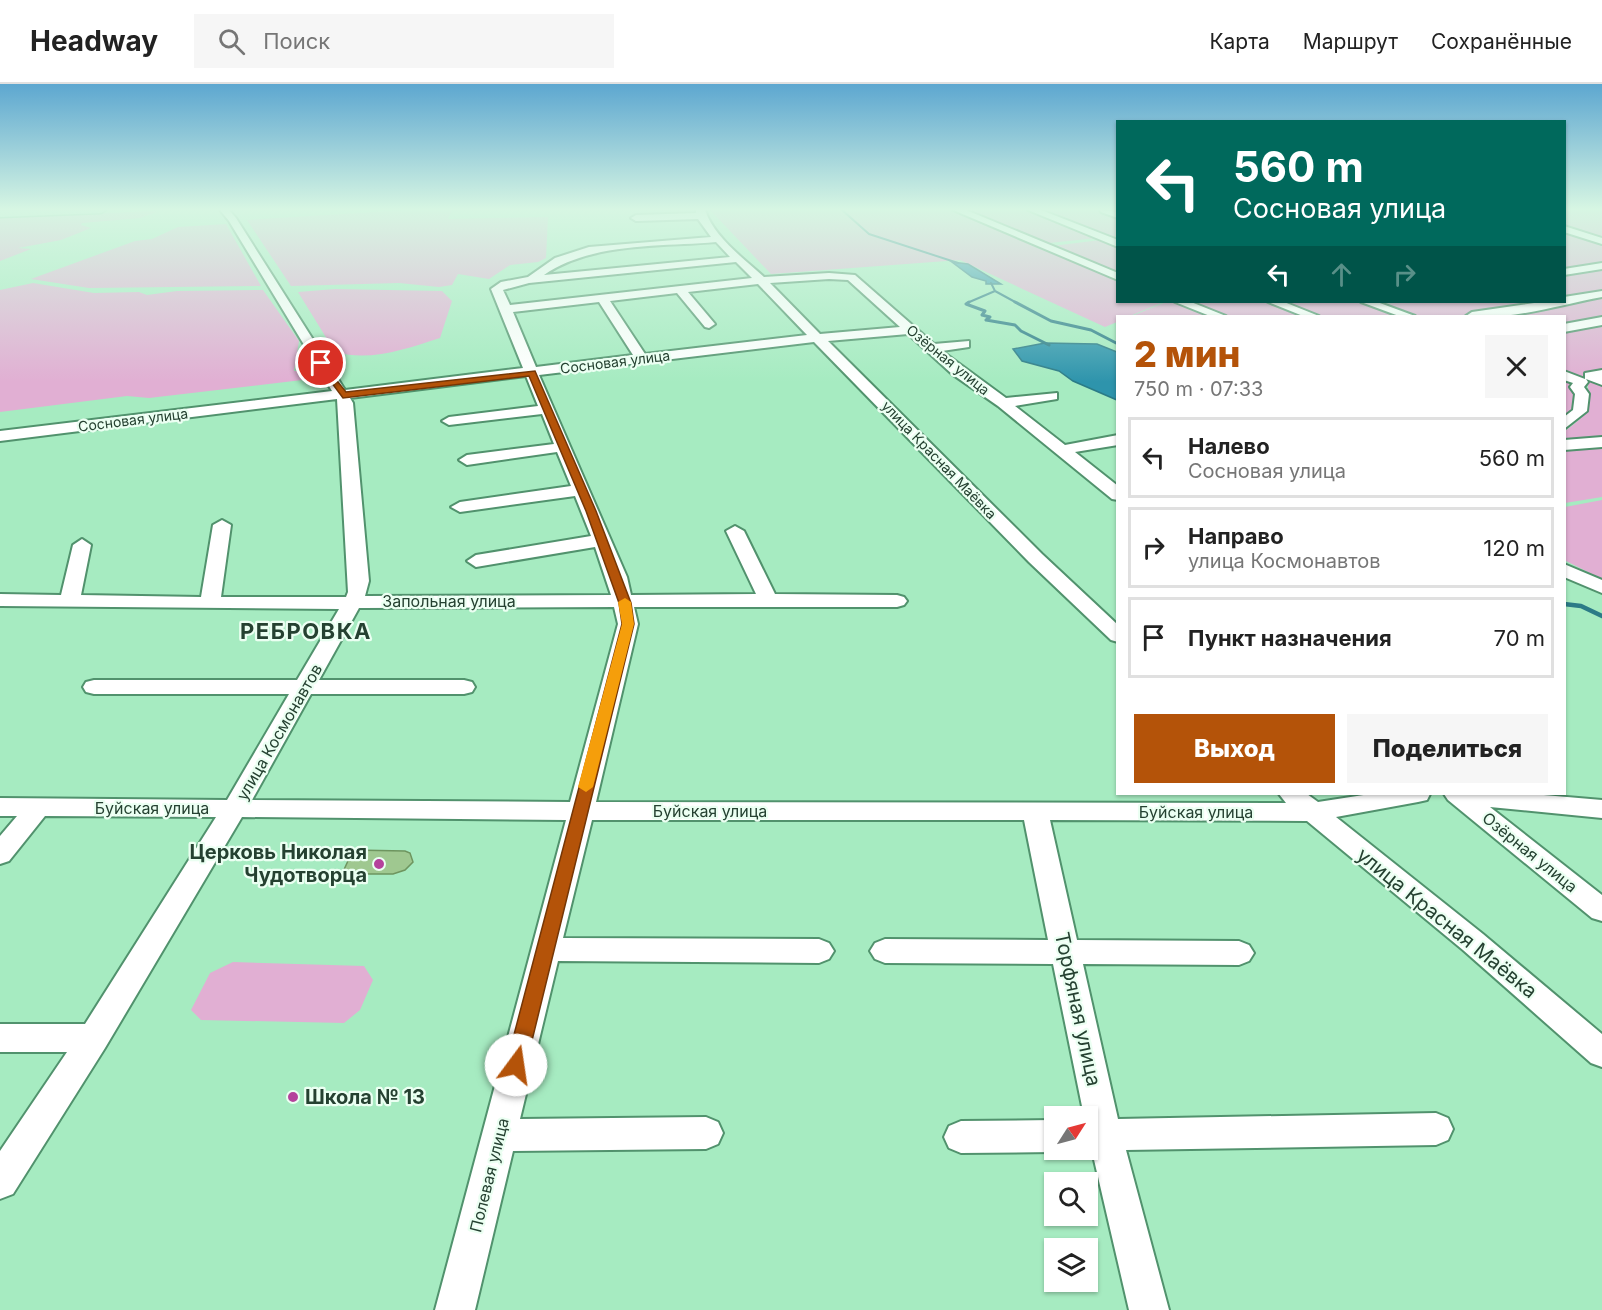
<!DOCTYPE html>
<html lang="ru">
<meta charset="utf-8">
<style>
body{margin:0;font-family:Inter,sans-serif;background:#f6f6f6;color:#222;height:100vh;display:flex;flex-direction:column;font-size:22px;white-space:nowrap}
*{box-sizing:border-box;margin:0}
p{font-size:20px;color:#767676}
.icon{flex:none;width:33px;height:33px;fill:none;stroke:currentColor;stroke-width:2;stroke-linecap:round;stroke-linejoin:round}
.map{position:relative;flex:1;overflow:hidden}
.drawer{position:absolute;left:1116px;top:231px;width:450px;height:480px;display:flex;flex-direction:column;background:#fff;border-radius:0px;box-shadow:0 2px 4px #0004}
.drawer>*{flex:none}
.banner{position:absolute;left:1116px;top:36px;width:450px;height:183px;border-radius:0px;box-shadow:0 2px 4px #0004;background:#00695c;color:#fff;overflow:hidden}
.needle{width:39px;rotate:54deg}
.tools{position:absolute;left:1044px;top:1022px;display:grid;gap:12px}
.tools a{display:grid;place-items:center;width:54px;height:54px;border-radius:0px;background:#fff;box-shadow:0 2px 4px #0004;font-size:30px}
.pin{position:absolute;display:grid;place-items:center;width:51px;height:51px;color:#fff;margin:-26px;border:3px solid #fff;border-radius:50%;box-shadow:0 2px 6px #0007}
.me{position:absolute;width:66px;margin:-33px;rotate:14deg;stroke-linejoin:round;filter:drop-shadow(0 0 4px #0008)}
.turn{display:flex;align-items:center;gap:21px;height:126px;padding:0 18px;font-size:27px}
.turn .icon{width:78px;height:78px;stroke-width:2.5}
.turn b{display:block;font-size:42px;line-height:51px}
.lanes{display:flex;align-items:center;height:57px;padding:0 18px;background:#0003;justify-content:center;gap:30px;direction:ltr}
.lanes .off{opacity:.35}
.round{display:grid;place-items:center;flex:none;width:63px;height:63px;border-radius:0px;background:#f6f6f6}
.head{display:flex;align-items:center;justify-content:space-between;height:102px;padding:0 18px}
h1{font-size:36px;font-weight:800;line-height:45px;color:#b45309}
.button{display:flex;gap:12px;margin-top:auto;padding:12px 18px}
.button a{flex:1;height:69px;border-radius:0px;background:#b45309;color:#fff;font-size:24px;font-weight:800;line-height:69px;text-align:center}
.button a+a{background:#f6f6f6;color:#222}
ul{padding:0;list-style:none}
li{display:flex;align-items:center;gap:18px;height:81px;margin:0 12px 9px;padding:0 6px;border:3px solid #e0e0e0;border-radius:0px}
li div{flex:1}
li b{display:block;font-size:22px}
li em{font-style:normal}
header{display:flex;align-items:center;gap:36px;box-sizing:border-box;height:84px;padding:0 30px;background:#fff;border-bottom:2px solid #e0e0e0}
header strong{font-size:28px}
nav{display:flex;gap:33px;margin-inline-start:auto;font-size:21px}
.search{width:420px;height:54px;background:#f6f6f6;display:flex;align-items:center;gap:15px;box-sizing:border-box;padding:0 21px;border-radius:0px;color:#767676;font-size:22px}
.map>svg:first-child{display:block}
.green{fill:#e1afd3}
.water{fill:#2e94ac;stroke:#2b7b87;stroke-width:1.5}
.lines{fill:none;stroke-linecap:round;stroke-linejoin:round}
.stream-far2{stroke:#2b7b87;stroke-width:2}
.stream-far1{stroke:#2b7b87;stroke-width:3}
.stream{stroke:#2b7b87;stroke-width:4.5}
.building{fill:#9fc890;stroke:#6e955f;stroke-width:1.5}
.minor-casing{stroke:#51926d;stroke-width:4}
.major-casing{stroke:#4ba776;stroke-width:3}
.minor{fill:#fff;fill-rule:evenodd}
.major{fill:#a0ebc3;fill-rule:evenodd}
.route{fill:#b45309;stroke:#753606;stroke-width:1.5}
.slow{fill:#f59e0b}
.poi-dot{fill:#b5429c;stroke:#ebfff2;stroke-width:2}
.labels{text-anchor:middle;stroke-width:4.5;stroke-linejoin:round;paint-order:stroke}
.far-street-label{font-size:14px;fill:#254131;stroke:#ebfff2}
.street-label{font-size:16px;fill:#254131;stroke:#ebfff2}
.near-poi-label{font-size:20px;font-weight:bold;fill:#254131;stroke:#ebfff2;text-anchor:end}
.near-street-label{font-size:20px;fill:#254131;stroke:#ebfff2}
.district-label{font-size:22px;font-weight:bold;letter-spacing:1.5px;fill:#254131;stroke:#ebfff2}
</style>
<header>
<strong>Headway</strong>
<div class="search"><svg class="icon" aria-label="search" viewBox="0 0 24 24"><circle cx="10" cy="10" r="6"/><path d="M15 15l6 6"/></svg>Поиск</div>
<nav><a>Карта</a><a>Маршрут</a><a>Сохранённые</a></nav>
</header>
<div class="map">
<svg width="1602" height="1226" viewBox="0 0 1602 1226">
<rect width="100%" height="100%" fill="#a6ebc1"/>
<path class="green" d="M 406,126 L 452,126 L 448,135 L 548,133 L 546,174 L 538,178 L 510,181 L 489,195 L 458,190 L 452,201 L 439,203 L 399,199 L 291,202 L 247,136 Z
M 710,126 L 951,126 L 1040,165 L 1117,194 L 1118,218 L 1164,218 L 1130,232 L 1118,232 L 1117,238 L 1105,243 L 960,176 L 771,190 Z
M 961,126 L 1107,126 L 1116,130 L 1109,126 L 1117,126 L 1117,152 L 1039,160 Z
M 1565,126 L 1602,126 L 1602,155 L 1565,143 Z
M 150,127 L 157,128 L 140,134 L 82,139 L 81,141 L 91,144 L 61,156 L 18,164 L 31,165 L 0,177 L 0,134 Z
M 226,140 L 261,202 L 89,204 L 31,195 L 135,157 L 152,155 L 178,143 Z
M 1564,146 L 1602,158 L 1602,184 L 1565,190 Z
M 1117,154 L 1117,193 L 1044,163 Z
M 1602,185 L 1602,299 L 1583,294 L 1587,315 L 1565,340 L 1564,232 L 1417,232 L 1385,220 L 1403,218 L 1564,218 L 1565,192 Z
M 33,199 L 94,209 L 139,208 L 147,211 L 177,207 L 263,206 L 299,257 L 294,287 L 308,287 L 313,291 L 302,296 L 149,314 L 127,312 L 0,328 L 0,206 Z
M 335,205 L 442,207 L 452,217 L 440,254 C 406,265 370,278 335,268 L 298,208 Z
M 1166,218 L 1380,218 L 1376,219 L 1409,232 L 1132,232 Z
M 1587,296 L 1602,301 L 1602,413 L 1565,419 L 1565,347 C 1589,329 1592,327 1587,296 Z
M 1602,416 L 1602,495 L 1564,476 L 1565,423 Z
M 233,878 L 364,882 L 373,896 L 360,926 L 344,939 L 201,936 L 191,926 L 210,889 Z"/>
<path class="water" d="M 952,178 L 968,180 L 1001,200 L 986,200 L 986,197 L 972,193 Z
M 1045,259 L 1097,260 L 1117,268 L 1117,316 L 1073,297 L 1059,287 L 1022,277 L 1013,265 Z"/>
<g class="lines">
<path class="stream-far2" d="M 842,126 L 869,150 L 958,179
M 995,207 L 1017,219
M 967,219 L 995,207 L 991,199"/>
<path class="stream-far1" d="M 969,218 L 966,220 L 985,227 L 982,231 L 990,233 L 986,236 L 1015,241 L 1021,247 L 1049,261
M 1015,218 L 1051,237 L 1091,246 L 1118,260"/>
<path class="stream" d="M 1564,520 L 1581,522 L 1602,532"/>
</g>
<path class="building" d="M 353,766 L 405,767 L 410,769 L 413,778 L 405,786 L 393,790 L 342,790 Z"/>
<g class="lines">
<defs>
<path id="minor" d="M 220,126 L 229,126 L 236,134 L 345,306 L 523,284 L 491,205 L 501,198 L 528,193 L 555,174 L 589,163 L 711,153 L 698,135 L 636,137 L 631,134 L 636,131 L 696,129 L 696,126 L 705,126 C 714,153 743,174 764,193 L 829,189 L 855,191 L 934,260 L 969,257 L 969,263 L 942,267 L 1006,314 L 1057,309 L 1057,315 L 1015,322 L 1065,361 L 1118,351 L 1118,361 L 1075,368 L 1118,402 L 1118,416 L 1112,415 L 998,322 L 952,290 L 908,250 L 828,257 L 1042,470 L 1118,541 L 1118,558 L 1111,556 L 1029,478 L 814,258 L 539,291 L 627,493 L 631,511 L 756,510 L 726,447 L 735,442 L 744,447 L 775,510 L 897,511 L 904,513 L 907,517 L 904,521 L 897,523 L 634,523 L 638,540 L 596,718 L 1286,719 L 1279,710 L 1307,710 L 1318,718 L 1370,710 L 1430,710 L 1427,716 L 1418,718 L 1336,733 L 1483,850 L 1602,950 L 1602,983 L 1591,979 L 1463,866 L 1307,737 L 1050,736 L 1077,856 L 1239,857 L 1249,861 L 1254,869 L 1249,877 L 1239,881 L 1083,880 L 1118,1035 L 1436,1029 L 1448,1034 L 1453,1045 L 1448,1056 L 1436,1061 L 1126,1066 L 1169,1226 L 1129,1226 L 1092,1067 L 1083,1065 L 1088,1065 L 1088,1032 L 1084,1032 L 1053,880 L 885,879 L 875,875 L 870,867 L 875,859 L 885,855 L 1048,856 L 1024,736 L 592,736 L 563,854 L 819,855 L 829,859 L 834,867 L 829,875 L 819,879 L 558,877 L 520,1035 L 706,1033 L 718,1038 L 723,1049 L 718,1060 L 706,1065 L 513,1067 L 475,1226 L 435,1226 L 566,736 L 242,733 L 105,964 L 13,1110 L 0,1115 L 0,1067 L 67,968 L 0,968 L 0,940 L 85,940 L 216,733 L 45,732 L 9,777 L 0,780 L 0,752 L 17,732 L 0,732 L 0,714 L 227,716 L 289,610 L 94,610 L 86,608 L 83,603 L 86,598 L 94,596 L 297,596 L 339,525 L 0,522 L 0,510 L 61,511 L 73,461 L 82,455 L 91,461 L 81,511 L 201,513 L 213,441 L 222,436 L 231,441 L 221,513 L 346,513 L 348,508 L 337,315 L 0,357 L 0,347 L 332,307 L 229,137 ZM 716,158 L 730,173 L 544,191 C 592,158 660,163 716,158 ZM 736,178 L 752,194 L 510,221 L 503,206 L 529,199 ZM 829,195 L 848,196 L 900,243 L 820,250 L 770,199 ZM 758,200 L 807,251 L 645,270 L 610,217 L 677,209 L 705,243 L 709,244 L 715,240 L 688,208 ZM 599,218 L 633,271 L 536,283 L 513,228 ZM 526,292 L 538,322 L 449,333 L 442,337 L 449,341 L 542,330 L 554,360 L 467,371 L 459,376 L 467,381 L 557,368 L 571,402 L 460,418 L 451,423 L 460,428 L 575,412 L 591,452 L 476,471 L 467,477 L 476,483 L 595,463 L 611,511 L 365,512 L 369,497 L 353,319 L 350,314 ZM 614,523 L 618,540 L 570,718 L 252,716 L 311,610 L 464,610 L 472,608 L 475,603 L 472,598 L 464,596 L 319,596 L 359,524 Z
M 953,126 L 966,126 L 1118,189 L 1118,196 Z
M 1028,126 L 1041,126 L 1118,156 L 1118,163 Z
M 1100,126 L 1118,128 L 1118,134 L 1101,128 Z
M 1564,142 L 1602,154 L 1602,160 L 1564,148 Z
M 1602,179 L 1602,185 L 1564,191 L 1564,185 Z
M 1602,207 L 1602,213 C 1559,221 1509,237 1466,232 L 1472,228 L 1541,218 L 1564,218 L 1564,213 Z
M 1175,218 L 1191,218 L 1226,232 L 1210,232 Z
M 1268,218 L 1284,218 L 1319,232 L 1303,232 Z
M 1361,218 L 1377,218 L 1415,232 L 1399,232 Z
M 1602,233 L 1602,241 L 1564,248 L 1564,240 Z
M 1602,286 L 1602,301 L 1586,295 L 1588,298 L 1584,303 L 1589,310 L 1587,327 L 1564,345 L 1564,333 L 1573,326 L 1575,310 L 1570,303 L 1573,299 L 1564,296 L 1564,287 L 1585,295 L 1585,289 Z
M 1602,353 L 1602,363 L 1564,366 L 1564,356 Z
M 1564,480 L 1602,496 L 1602,509 L 1564,493 Z
M 1444,710 L 1532,710 L 1602,716 L 1602,734 L 1490,723 L 1602,811 L 1602,837 L 1592,834 L 1448,716 Z
M 1054,1036 L 1054,1065 L 1062,1065 L 1054,1068 L 961,1069 L 949,1064 L 944,1053 L 949,1042 L 961,1037 Z"/>
<path id="major" d="M 106,126 L 101,129 L 0,133 L 0,127 Z"/>
</defs>
<use href="#minor" class="minor-casing"/>
<use href="#major" class="major-casing"/>
<use href="#minor" class="minor"/>
<use href="#major" class="major"/>
</g>
<linearGradient id="sky" x2="0" y2="1"><stop stop-color="#5da7d0"/><stop offset="0.42" stop-color="#d7f6e3"/><stop offset="1" stop-color="#d7f6e3" stop-opacity="0"/></linearGradient>
<rect width="1602" height="298" fill="url(#sky)"/>
<path class="route" d="M 321,277 L 346,308 L 535,287 L 596,427 L 631,519 L 634,540 L 526,981 L 523,987 L 516,990 L 509,987 L 506,981 L 622,540 L 619,519 L 586,427 L 529,292 L 343,314 L 317,279 Z"/>
<path class="slow" d="M 625,514 L 631,518 L 634,540 L 593,703 L 586,708 L 578,703 L 622,540 L 618,518 Z"/>
<g class="poi-dot">
<circle cx="379" cy="780" r="6"/>
<circle cx="293" cy="1013" r="6"/>
</g>
<g class="labels">
<g class="far-street-label">
<text transform="translate(948 276) rotate(39)" y="5">Озёрная улица</text>
<text transform="translate(615 278) rotate(-7)" y="5">Сосновая улица</text>
<text transform="translate(133 336) rotate(-7)" y="5">Сосновая улица</text>
<text transform="translate(939 376) rotate(46)" y="5">улица Красная Маёвка</text>
</g>
<g class="street-label">
<text x="449" y="523">Запольная улица</text>
<text transform="translate(279 648) rotate(-60)" y="6">улица Космонавтов</text>
<text x="152" y="730">Буйская улица</text>
<text x="710" y="733">Буйская улица</text>
<text x="1196" y="734">Буйская улица</text>
<text transform="translate(1530 768) rotate(39)" y="6">Озёрная улица</text>
<text transform="translate(489 1091) rotate(-76)" y="6">Полевая улица</text>
</g>
<g class="near-poi-label">
<text x="367" y="775">Церковь Николая<tspan x="367" dy="23">Чудотворца</tspan></text>
<text x="305" y="1020" text-anchor="start">Школа № 13</text>
</g>
<g class="near-street-label">
<text transform="translate(1447 839) rotate(39)" y="7">улица Красная Маёвка</text>
<text transform="translate(1078 925) rotate(78)" y="7">Торфяная улица</text>
</g>
<g class="district-label">
<text x="306" y="555">РЕБРОВКА</text>
</g>
</g>
</svg>
<div class="tools">
<a><svg class="needle" viewBox="-14 -14 28 28"><path d="M0-13l5 13h-10z" fill="#e53935"/><path d="M0 13l5-13h-10z" fill="#767676"/></svg></a>
<a><svg class="icon" aria-label="search" viewBox="0 0 24 24"><circle cx="10" cy="10" r="6"/><path d="M15 15l6 6"/></svg></a>
<a><svg class="icon" aria-label="layers" viewBox="0 0 24 24"><path d="M12 4l9 5-9 5-9-5zM3 14l9 5 9-5"/></svg></a>
</div>
<div class="pin" style="left:321px;top:279px;background:#d93025"><svg class="icon" aria-label="arrive" viewBox="0 0 24 24"><path d="M6 21V4h12l-3 4 3 4H6"/></svg></div>
<svg class="me" style="left:516px;top:981px" viewBox="-20 -20 40 40"><circle r="19" fill="#fff"/><path d="M0-13L10 11 0 6-10 11z" fill="#b45309"/></svg>
<div class="banner">
<div class="turn"><svg class="icon" aria-label="left" viewBox="0 0 24 24"><path d="M17 20v-9H6M10 6l-5 5 5 5"/></svg><div><b>560 m</b>Сосновая улица</div></div>
<div class="lanes"><svg class="icon" aria-label="left" viewBox="0 0 24 24"><path d="M17 20v-9H6M10 6l-5 5 5 5"/></svg><svg class="icon off" aria-label="ahead" viewBox="0 0 24 24"><path d="M12 20V5M6 11l6-6 6 6"/></svg><svg class="icon off" aria-label="right" viewBox="0 0 24 24"><path d="M7 20v-9h11M14 6l5 5-5 5"/></svg></div>
</div>
<section class="drawer">
<div class="head"><div><h1>2 мин</h1><p>750 m · 07:33</p></div><a class="round"><svg class="icon" aria-label="close" viewBox="0 0 24 24"><path d="M6 6l12 12M18 6L6 18"/></svg></a></div>
<ul>
<li><svg class="icon" aria-label="left" viewBox="0 0 24 24"><path d="M17 20v-9H6M10 6l-5 5 5 5"/></svg><div><b>Налево</b><p>Сосновая улица</p></div><em>560 m</em></li>
<li><svg class="icon" aria-label="right" viewBox="0 0 24 24"><path d="M7 20v-9h11M14 6l5 5-5 5"/></svg><div><b>Направо</b><p>улица Космонавтов</p></div><em>120 m</em></li>
<li><svg class="icon" aria-label="arrive" viewBox="0 0 24 24"><path d="M6 21V4h12l-3 4 3 4H6"/></svg><div><b>Пункт назначения</b></div><em>70 m</em></li>
</ul>
<div class="button"><a>Выход</a><a>Поделиться</a></div>
</section>
</div>
